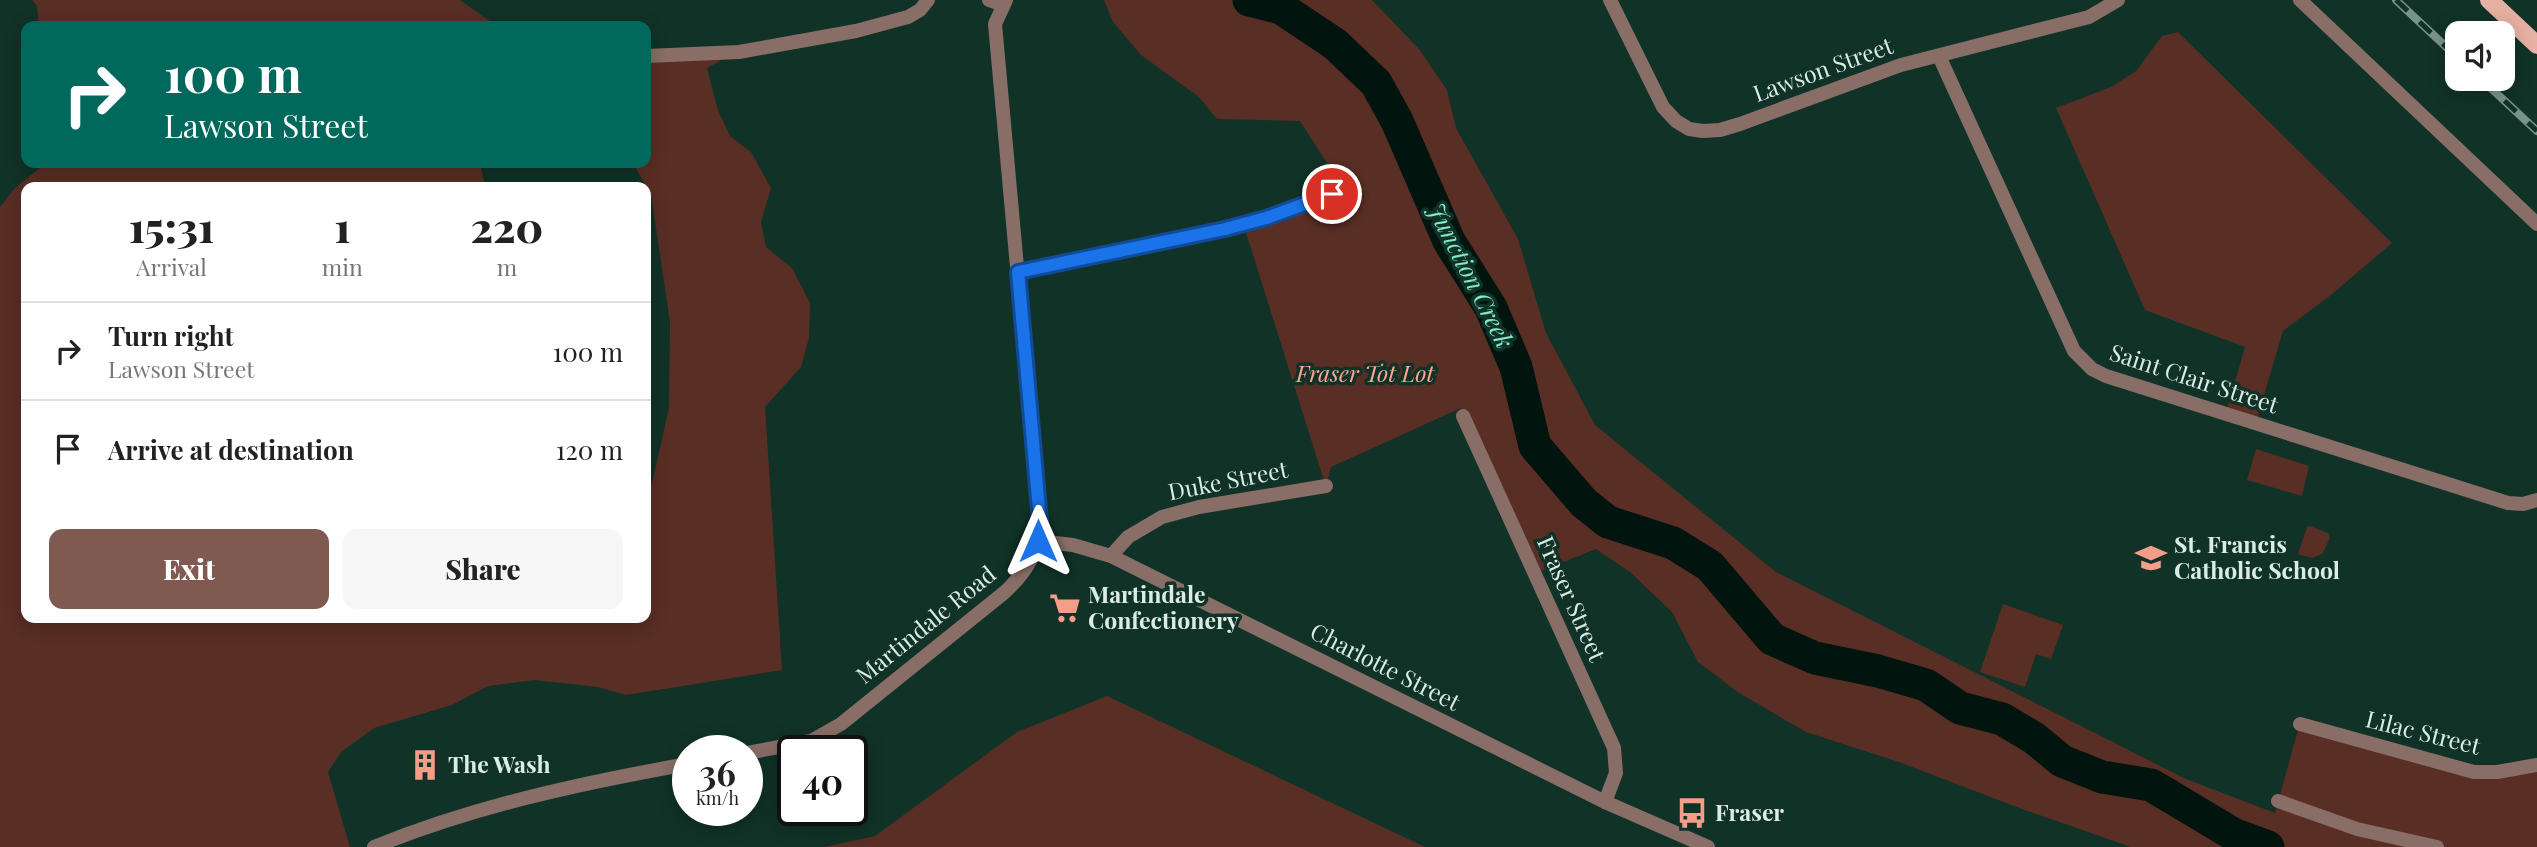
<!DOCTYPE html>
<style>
body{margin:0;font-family:"Playfair Display",serif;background:#f6f6f6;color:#222;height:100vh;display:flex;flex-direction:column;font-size:26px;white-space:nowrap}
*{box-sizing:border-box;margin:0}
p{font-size:23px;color:#767676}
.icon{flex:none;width:38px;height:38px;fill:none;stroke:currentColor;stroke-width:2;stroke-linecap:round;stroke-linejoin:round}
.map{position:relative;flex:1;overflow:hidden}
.details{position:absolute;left:21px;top:182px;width:630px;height:441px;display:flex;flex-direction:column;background:#fff;border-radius:14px;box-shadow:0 4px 18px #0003}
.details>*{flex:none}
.hud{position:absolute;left:21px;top:21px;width:630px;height:147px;border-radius:14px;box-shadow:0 4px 18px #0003;background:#00695c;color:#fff;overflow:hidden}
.buttons{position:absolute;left:2445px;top:21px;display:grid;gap:14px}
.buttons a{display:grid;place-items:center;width:70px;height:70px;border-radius:14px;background:#fff;box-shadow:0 4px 18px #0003;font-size:35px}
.speed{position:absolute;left:672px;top:735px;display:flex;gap:14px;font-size:35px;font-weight:700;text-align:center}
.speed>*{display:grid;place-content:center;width:91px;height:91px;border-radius:50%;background:#fff;box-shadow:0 4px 18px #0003;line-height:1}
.speed small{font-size:18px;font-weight:400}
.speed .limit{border:4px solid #111;border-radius:10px;background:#fff;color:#111}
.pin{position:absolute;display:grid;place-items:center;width:60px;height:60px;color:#fff;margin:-30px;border:4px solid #fff;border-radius:50%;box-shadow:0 2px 7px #0007}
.me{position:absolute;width:77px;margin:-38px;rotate:0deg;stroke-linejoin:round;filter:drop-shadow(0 0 5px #0008)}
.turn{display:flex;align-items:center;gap:24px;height:147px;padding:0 28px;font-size:32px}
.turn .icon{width:91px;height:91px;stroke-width:2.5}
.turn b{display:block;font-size:49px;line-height:60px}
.eta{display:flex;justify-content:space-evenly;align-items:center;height:119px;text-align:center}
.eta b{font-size:42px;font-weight:800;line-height:49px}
.primary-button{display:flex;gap:14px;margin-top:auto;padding:14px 28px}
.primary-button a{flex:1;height:80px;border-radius:14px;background:#805a50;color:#fff;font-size:28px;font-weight:800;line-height:80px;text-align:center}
.primary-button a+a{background:#f6f6f6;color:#222}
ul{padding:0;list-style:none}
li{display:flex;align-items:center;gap:21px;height:98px;padding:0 28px;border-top:2px solid #e0e0e0}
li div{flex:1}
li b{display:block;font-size:26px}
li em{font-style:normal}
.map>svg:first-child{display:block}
.green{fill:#592e24}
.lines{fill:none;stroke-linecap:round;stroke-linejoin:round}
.river{stroke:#01140d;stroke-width:33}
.minor{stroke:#886e67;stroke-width:14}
.tertiary{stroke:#886e67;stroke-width:14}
.primary{stroke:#e6b0a2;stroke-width:18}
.rail-casing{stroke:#7a938a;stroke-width:8}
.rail{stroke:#113227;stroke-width:5;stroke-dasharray:16;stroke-linecap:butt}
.route-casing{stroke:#114b97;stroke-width:18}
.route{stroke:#1a73e8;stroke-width:12}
.labels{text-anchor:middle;stroke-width:7;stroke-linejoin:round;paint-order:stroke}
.street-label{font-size:23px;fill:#daece5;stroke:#113227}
.park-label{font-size:23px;font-style:italic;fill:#fea691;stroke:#113227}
.poi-label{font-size:23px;font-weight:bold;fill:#daece5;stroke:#113227;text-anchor:start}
.water-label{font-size:24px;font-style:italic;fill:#83e9c6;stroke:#113227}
</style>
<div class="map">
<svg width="2537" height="847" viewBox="0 0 2537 847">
<rect width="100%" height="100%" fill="#113227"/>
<path class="green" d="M 32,0 L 460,0 L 497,26 L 39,26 L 37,6 Z
M 1104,0 L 1372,0 L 1419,49 L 1447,90 L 1456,128 L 1518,239 L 1546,333 L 1595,425 L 1776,572 L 2186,779 L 2275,813 L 2299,726 L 2475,773 L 2537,766 L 2537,847 L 2131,847 L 2022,809 L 1899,762 L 1806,732 L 1739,693 L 1698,662 L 1672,612 L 1630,572 L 1596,549 L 1536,573 L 1461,408 L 1331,467 L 1326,487 L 1243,223 L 1343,188 L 1300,121 L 1217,119 L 1199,97 L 1141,55 L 1113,22 Z
M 2178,32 L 2392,243 L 2331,295 L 2283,331 L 2256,422 L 2226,412 L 2245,347 L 2145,310 L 2056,108 L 2111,87 L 2136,71 L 2162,36 Z
M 738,51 L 707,68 L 718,110 L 730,136 L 751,152 L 771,188 L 761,222 L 766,247 L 792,268 L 810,303 L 809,338 L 801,367 L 765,407 L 782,670 L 626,695 L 598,687 L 534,680 L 488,686 L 452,705 L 374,728 L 341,752 L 328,772 L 350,847 L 0,847 L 0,207 L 15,188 L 46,163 L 480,163 L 485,187 L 26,187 L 26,618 L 646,618 L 646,495 L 652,483 L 669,408 L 670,322 L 651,195 L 633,163 L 646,163 L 646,54 Z
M 2256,449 L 2309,466 L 2302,496 L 2247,480 Z
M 2310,526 L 2328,533 L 2330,538 L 2322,554 L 2312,558 L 2298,554 L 2307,527 Z
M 2003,604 L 2063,625 L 2051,659 L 2036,654 L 2025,687 L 1980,672 Z
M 1107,696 L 1425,847 L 824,847 L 875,836 L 1017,732 Z"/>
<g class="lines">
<path class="river" d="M 1249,0 L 1281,8 L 1335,44 L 1376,83 L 1397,121 L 1449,241 L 1491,308 L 1516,367 L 1535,446 L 1584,503 L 1608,522 L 1673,543 L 1710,566 L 1772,639 L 1815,658 L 1878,671 L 1926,685 L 1960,708 L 2002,719 L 2034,738 L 2062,761 L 2102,777 L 2151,785 L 2233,834 L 2268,847"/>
<path class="minor" d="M 1610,0 L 1663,107 L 1676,121 L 1689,129 L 1703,131 L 1720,130 L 1740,124 L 1901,65 L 2089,17 L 2118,0
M 646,56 L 739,52 L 856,31 L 908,17 L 920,10 L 928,0
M 1939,56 L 2074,351 L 2092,369 L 2106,376 L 2508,503 L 2523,504 L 2537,500
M 1018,272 L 1225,228 L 1266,218 L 1332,194
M 1463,416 L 1614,748 L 1616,773 L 1605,802
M 1111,556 L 1128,537 L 1162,517 L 1199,507 L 1326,486
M 2300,724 L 2474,772 L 2497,772 L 2537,765
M 2278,801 L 2357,829 L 2437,847"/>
<path class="tertiary" d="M 989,0 L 1003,5
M 2300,0 L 2537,224
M 1038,541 L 1073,545 L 1111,556 L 1605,802 L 1708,847
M 747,753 L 811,741 L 841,724 L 1005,592 C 1029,569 1037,554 1040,521 L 995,24 L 1006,0
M 374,847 C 475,806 581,783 688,764"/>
<path class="primary" d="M 2489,0 L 2537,45"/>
<defs>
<path id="rail" d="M 2396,0 L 2457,57
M 2481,79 L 2537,131"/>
</defs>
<use href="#rail" class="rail-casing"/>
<use href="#rail" class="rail"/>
</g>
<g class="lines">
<defs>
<path id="route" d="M 1038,541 L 1040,521 L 1018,272 L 1225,229 L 1266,218 L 1332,194"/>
</defs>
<use href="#route" class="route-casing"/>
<use href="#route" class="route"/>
</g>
<defs>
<symbol id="school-bare" viewBox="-9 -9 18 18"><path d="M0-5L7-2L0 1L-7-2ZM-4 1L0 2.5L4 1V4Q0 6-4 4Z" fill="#f49e89" stroke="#113227" stroke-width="2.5" paint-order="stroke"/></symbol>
<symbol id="supermarket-bare" viewBox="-9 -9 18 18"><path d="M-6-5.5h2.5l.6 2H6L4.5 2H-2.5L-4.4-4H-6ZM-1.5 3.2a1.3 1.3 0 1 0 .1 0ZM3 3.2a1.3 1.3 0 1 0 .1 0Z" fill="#f49e89" stroke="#113227" stroke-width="2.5" paint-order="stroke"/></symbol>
<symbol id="building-bare" viewBox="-9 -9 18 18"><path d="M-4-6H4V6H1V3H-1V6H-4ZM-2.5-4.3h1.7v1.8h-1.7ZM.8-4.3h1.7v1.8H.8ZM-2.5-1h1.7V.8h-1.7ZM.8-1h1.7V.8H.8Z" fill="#f49e89" stroke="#113227" stroke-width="2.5" paint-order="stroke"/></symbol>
<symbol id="bus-bare" viewBox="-9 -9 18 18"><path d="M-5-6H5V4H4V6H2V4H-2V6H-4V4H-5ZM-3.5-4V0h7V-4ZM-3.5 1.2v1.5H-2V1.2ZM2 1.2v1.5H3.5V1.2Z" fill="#f49e89" stroke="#113227" stroke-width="2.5" paint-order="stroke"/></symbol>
</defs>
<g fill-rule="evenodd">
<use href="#school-bare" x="2129" y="536" width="44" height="44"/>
<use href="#supermarket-bare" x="1043" y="586" width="44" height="44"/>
<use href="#building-bare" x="403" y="743" width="44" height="44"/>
<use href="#bus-bare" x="1670" y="791" width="44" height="44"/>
</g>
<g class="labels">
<g class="street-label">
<text transform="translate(1823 70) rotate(-20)" y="8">Lawson Street</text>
<text transform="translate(2194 379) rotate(18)" y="8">Saint Clair Street</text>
<text transform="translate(1228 481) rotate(-11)" y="8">Duke Street</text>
<text transform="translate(1571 599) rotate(66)" y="8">Fraser Street</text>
<text transform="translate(926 625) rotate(-39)" y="8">Martindale Road</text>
<text transform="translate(1385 667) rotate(27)" y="8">Charlotte Street</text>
<text transform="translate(2423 733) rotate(14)" y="8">Lilac Street</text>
</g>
<g class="park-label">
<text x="1365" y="382">Fraser Tot Lot</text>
</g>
<g class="poi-label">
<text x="2174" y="553">St. Francis<tspan x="2174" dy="26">Catholic School</tspan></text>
<text x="1088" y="603">Martindale<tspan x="1088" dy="26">Confectionery</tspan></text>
<text x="448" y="773">The Wash</text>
<text x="1715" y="821">Fraser</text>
</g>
<g class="water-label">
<text transform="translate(1470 276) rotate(63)" y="8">Junction Creek</text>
</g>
</g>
</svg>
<div class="buttons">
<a><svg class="icon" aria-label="sound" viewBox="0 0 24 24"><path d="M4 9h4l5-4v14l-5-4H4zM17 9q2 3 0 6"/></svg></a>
</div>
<div class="speed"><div>36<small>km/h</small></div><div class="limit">40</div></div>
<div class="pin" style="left:1332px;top:194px;background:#d93025"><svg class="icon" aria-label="arrive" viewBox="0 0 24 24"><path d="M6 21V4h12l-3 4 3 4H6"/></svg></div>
<svg class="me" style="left:1038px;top:541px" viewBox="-20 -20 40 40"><path d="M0-17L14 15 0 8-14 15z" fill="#1a73e8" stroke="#fff" stroke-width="4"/></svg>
<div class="hud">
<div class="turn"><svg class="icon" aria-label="right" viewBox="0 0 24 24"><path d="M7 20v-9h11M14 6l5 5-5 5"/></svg><div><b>100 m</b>Lawson Street</div></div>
</div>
<section class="details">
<div class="eta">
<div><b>15:31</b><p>Arrival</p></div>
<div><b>1</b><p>min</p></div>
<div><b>220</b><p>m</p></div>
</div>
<ul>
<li><svg class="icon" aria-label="right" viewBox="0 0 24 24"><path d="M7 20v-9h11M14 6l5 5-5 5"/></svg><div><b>Turn right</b><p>Lawson Street</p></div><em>100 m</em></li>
<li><svg class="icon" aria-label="arrive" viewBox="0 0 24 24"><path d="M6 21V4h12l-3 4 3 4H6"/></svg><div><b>Arrive at destination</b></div><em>120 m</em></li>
</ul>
<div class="primary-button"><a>Exit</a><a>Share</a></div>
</section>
</div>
